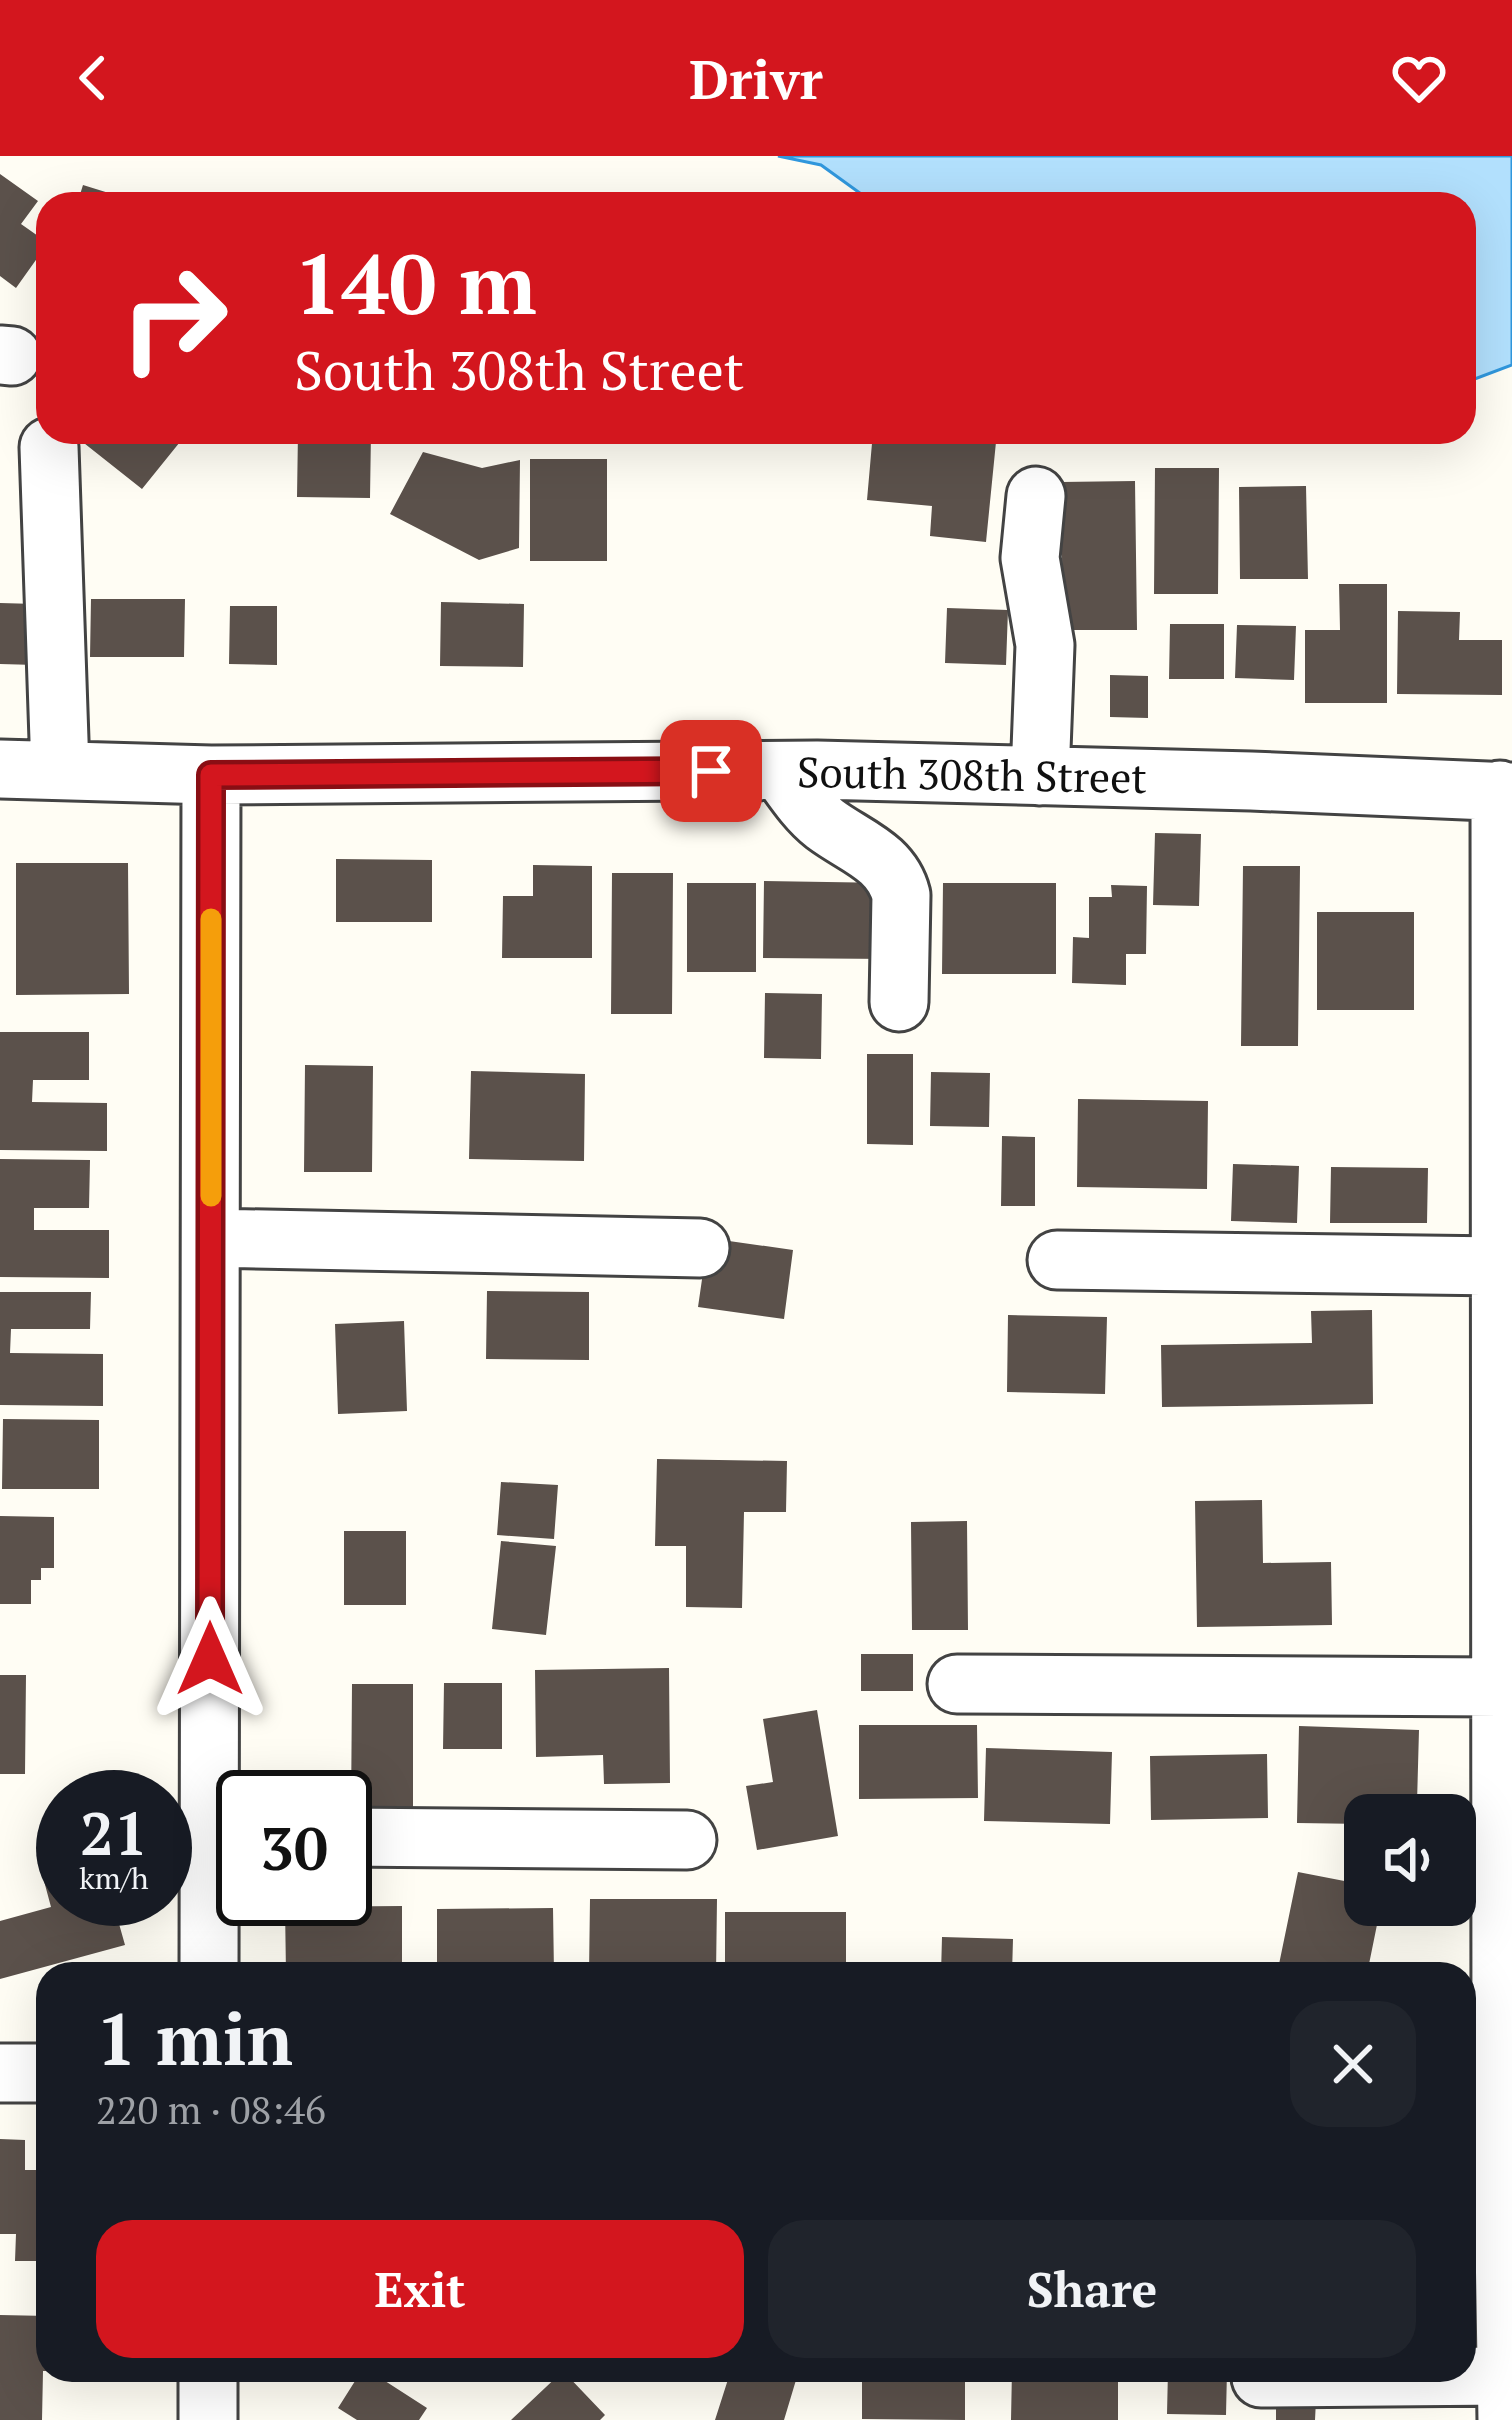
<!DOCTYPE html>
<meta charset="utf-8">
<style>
body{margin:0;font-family:"PT Serif",serif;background:#20242c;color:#f1f3f6;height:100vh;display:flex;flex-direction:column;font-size:45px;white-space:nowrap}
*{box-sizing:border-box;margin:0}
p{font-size:39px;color:#9ea1a6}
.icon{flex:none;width:66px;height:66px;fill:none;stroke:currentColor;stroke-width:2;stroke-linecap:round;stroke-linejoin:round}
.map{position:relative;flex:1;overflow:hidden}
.sheet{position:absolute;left:36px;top:1806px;width:1440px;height:420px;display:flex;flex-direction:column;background:#171b24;border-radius:36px;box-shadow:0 12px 48px #0002}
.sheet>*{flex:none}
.guide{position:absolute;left:36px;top:36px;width:1440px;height:252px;border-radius:36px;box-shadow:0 12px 48px #0002;background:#d3161e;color:#fff;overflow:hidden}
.controls{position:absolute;left:1344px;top:1638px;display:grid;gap:24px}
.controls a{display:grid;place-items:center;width:132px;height:132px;border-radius:24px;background:#171b24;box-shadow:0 12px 48px #0002;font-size:60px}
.speed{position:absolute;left:36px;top:1614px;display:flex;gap:24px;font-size:60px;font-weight:700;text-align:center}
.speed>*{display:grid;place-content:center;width:156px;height:156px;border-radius:50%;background:#171b24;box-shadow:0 12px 48px #0002;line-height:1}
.speed small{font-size:30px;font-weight:400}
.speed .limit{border:6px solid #111;border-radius:18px;background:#fff;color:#111}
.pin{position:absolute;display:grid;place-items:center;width:102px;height:102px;color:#fff;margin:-51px;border-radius:24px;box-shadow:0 6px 18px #0006}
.me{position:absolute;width:132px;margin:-66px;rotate:0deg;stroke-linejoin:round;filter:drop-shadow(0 0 9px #0008)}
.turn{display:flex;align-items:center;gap:42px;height:252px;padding:0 60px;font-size:54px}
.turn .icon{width:156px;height:156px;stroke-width:2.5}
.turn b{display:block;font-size:84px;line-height:102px}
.round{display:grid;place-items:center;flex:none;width:126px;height:126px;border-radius:36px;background:#20242c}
.overview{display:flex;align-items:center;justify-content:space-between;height:204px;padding:0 60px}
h1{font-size:72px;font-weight:700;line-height:90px}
.cta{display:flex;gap:24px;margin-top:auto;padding:24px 60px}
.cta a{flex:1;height:138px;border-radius:36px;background:#d3161e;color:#fff;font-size:48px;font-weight:700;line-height:138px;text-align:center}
.cta a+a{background:#20242c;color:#f1f3f6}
header{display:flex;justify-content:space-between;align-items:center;height:156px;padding:0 60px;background:#d3161e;color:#fff;font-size:54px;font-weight:700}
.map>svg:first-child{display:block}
.water{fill:#b2e0fd;stroke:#3097dd;stroke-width:3}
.building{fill:#5b514b}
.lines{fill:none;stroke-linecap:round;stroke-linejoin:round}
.minor-casing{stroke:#434343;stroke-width:63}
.minor{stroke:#fff;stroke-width:57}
.route-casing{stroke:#890e14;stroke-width:30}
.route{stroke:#d3161e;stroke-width:21}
.slow{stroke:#f59e0b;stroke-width:21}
.labels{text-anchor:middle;stroke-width:12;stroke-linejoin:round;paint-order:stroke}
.street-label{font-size:42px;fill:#101010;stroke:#fff}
</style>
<header><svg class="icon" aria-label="back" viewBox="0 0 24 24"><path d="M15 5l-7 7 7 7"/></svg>Drivr<svg class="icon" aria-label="heart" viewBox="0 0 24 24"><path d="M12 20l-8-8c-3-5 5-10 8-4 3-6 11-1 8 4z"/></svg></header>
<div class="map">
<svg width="1512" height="2264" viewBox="0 0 1512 2264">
<rect width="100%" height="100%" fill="#fffdf4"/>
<path class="water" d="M 778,0 L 1512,0 L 1512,209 L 1464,227 L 1464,48 L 875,48 L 821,9 Z"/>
<path class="building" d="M 0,18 L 38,45 L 21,68 L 48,87 L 16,132 L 0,120 Z
M 83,29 L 141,47 L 141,48 L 77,48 Z
M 70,276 L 188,276 L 142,333 Z
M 298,276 L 371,276 L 370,342 L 297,341 Z
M 873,276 L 997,276 L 986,386 L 930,380 L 932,350 L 867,344 Z
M 423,296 L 482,312 L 520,304 L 519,392 L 479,404 L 390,358 Z
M 530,303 L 607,303 L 607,405 L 530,405 Z
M 1155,312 L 1219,312 L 1218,438 L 1154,438 Z
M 1135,325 L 1137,474 L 1063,474 L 1061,326 Z
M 1306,330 L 1308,423 L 1240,423 L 1239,331 Z
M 1339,428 L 1387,428 L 1387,547 L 1305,547 L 1305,474 L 1340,474 Z
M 91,443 L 185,443 L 184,501 L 90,501 Z
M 441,446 L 524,448 L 523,511 L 440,510 Z
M 0,447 L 36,448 L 36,509 L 0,508 Z
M 230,450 L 277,450 L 277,509 L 229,508 Z
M 947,452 L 1008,454 L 1006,509 L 945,507 Z
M 1398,455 L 1460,456 L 1459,484 L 1502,484 L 1502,539 L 1397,538 Z
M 1170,468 L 1224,468 L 1224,523 L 1169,523 Z
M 1237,469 L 1296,470 L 1294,524 L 1235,522 Z
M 1110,519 L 1148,520 L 1148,562 L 1110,561 Z
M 1155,677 L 1201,678 L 1199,750 L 1153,749 Z
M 336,703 L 432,704 L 432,766 L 336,766 Z
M 16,707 L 128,707 L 129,838 L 16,839 Z
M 533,709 L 592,710 L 592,802 L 502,802 L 503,740 L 533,740 Z
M 1243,710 L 1300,710 L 1298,890 L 1241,890 Z
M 612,717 L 673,717 L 672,858 L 611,858 Z
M 764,725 L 890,727 L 890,803 L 763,802 Z
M 687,727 L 756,727 L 756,816 L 687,816 Z
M 943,727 L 1056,727 L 1056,818 L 942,818 Z
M 1111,729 L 1147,730 L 1146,798 L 1126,798 L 1126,829 L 1072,827 L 1073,781 L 1089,782 L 1089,741 L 1112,741 Z
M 1317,756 L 1414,756 L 1414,854 L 1317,854 Z
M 765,837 L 822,838 L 821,903 L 764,902 Z
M 0,876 L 89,876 L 89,924 L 33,924 L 32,946 L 107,947 L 107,995 L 0,994 Z
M 867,898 L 913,898 L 913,989 L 867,988 Z
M 305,909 L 373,910 L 372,1016 L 304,1016 Z
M 471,915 L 585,918 L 584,1005 L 469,1003 Z
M 931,916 L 990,917 L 989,971 L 930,970 Z
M 1078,943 L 1208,945 L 1207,1033 L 1077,1031 Z
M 1002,980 L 1035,981 L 1035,1050 L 1001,1050 Z
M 0,1003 L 90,1004 L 89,1052 L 34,1052 L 34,1074 L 109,1074 L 109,1122 L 0,1121 Z
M 1233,1008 L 1299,1010 L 1297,1067 L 1231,1065 Z
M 1331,1011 L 1428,1012 L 1427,1067 L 1330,1067 Z
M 708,1082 L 793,1094 L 784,1163 L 698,1151 Z
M 487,1135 L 589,1136 L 589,1204 L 486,1203 Z
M 0,1136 L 91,1136 L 90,1173 L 11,1173 L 10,1197 L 103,1198 L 103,1250 L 0,1249 Z
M 1372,1154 L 1373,1248 L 1162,1251 L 1161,1189 L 1312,1187 L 1311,1155 Z
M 1008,1159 L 1107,1161 L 1105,1238 L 1007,1236 Z
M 404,1165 L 407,1255 L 338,1258 L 335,1168 Z
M 3,1263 L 99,1264 L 99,1333 L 2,1333 Z
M 657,1303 L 787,1305 L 786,1356 L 744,1356 L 742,1452 L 686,1451 L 686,1390 L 655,1390 Z
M 501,1326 L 558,1329 L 554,1383 L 497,1379 Z
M 1262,1344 L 1263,1407 L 1331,1406 L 1332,1469 L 1197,1471 L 1195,1345 Z
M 0,1360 L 54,1361 L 54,1412 L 41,1412 L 41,1424 L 31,1424 L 31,1448 L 0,1448 Z
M 967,1365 L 968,1474 L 912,1474 L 911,1366 Z
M 344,1375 L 406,1375 L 406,1449 L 344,1449 Z
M 501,1385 L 556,1390 L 546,1479 L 492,1473 Z
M 861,1498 L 913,1498 L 913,1535 L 861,1535 Z
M 669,1512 L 670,1627 L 604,1628 L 603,1599 L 536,1601 L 535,1514 Z
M 0,1519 L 26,1519 L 25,1618 L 0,1618 Z
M 444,1527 L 502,1527 L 502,1593 L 443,1593 Z
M 352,1528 L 413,1528 L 413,1659 L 351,1659 Z
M 817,1554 L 838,1680 L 757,1694 L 746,1630 L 773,1626 L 763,1563 Z
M 859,1569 L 977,1569 L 978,1642 L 859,1643 Z
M 1299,1570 L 1419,1574 L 1417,1647 L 1367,1646 L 1365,1668 L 1297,1667 Z
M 986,1592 L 1112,1596 L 1110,1668 L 984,1665 Z
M 1267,1598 L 1268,1662 L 1151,1664 L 1150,1600 Z
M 63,1704 L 63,1743 L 112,1743 L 125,1789 L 0,1823 L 0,1765 L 51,1751 L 40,1710 Z
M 1298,1716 L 1365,1729 L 1365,1749 L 1381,1749 L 1367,1818 L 1277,1818 Z
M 590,1743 L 717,1743 L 716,1818 L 589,1818 Z
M 402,1750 L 402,1818 L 286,1818 L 285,1751 Z
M 553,1752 L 554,1818 L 437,1818 L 437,1753 Z
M 725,1756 L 846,1756 L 846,1818 L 725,1818 Z
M 942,1781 L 1013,1783 L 1012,1818 L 941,1818 Z
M 0,1983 L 25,1984 L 25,2014 L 48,2014 L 48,2105 L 15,2105 L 16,2078 L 0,2078 Z
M 0,2159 L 48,2160 L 48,2215 L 43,2215 L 42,2264 L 0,2264 Z
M 362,2214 L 368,2214 L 427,2252 L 419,2264 L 357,2264 L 338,2252 Z
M 731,2214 L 799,2214 L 784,2264 L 715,2264 Z
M 862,2214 L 965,2214 L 965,2264 L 862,2263 Z
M 1012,2214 L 1118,2214 L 1118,2264 L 1011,2264 Z
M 1168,2214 L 1227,2214 L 1226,2259 L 1167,2258 Z
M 563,2215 L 605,2259 L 600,2264 L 511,2264 Z
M 1276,2244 L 1316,2244 L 1315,2264 L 1276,2264 Z"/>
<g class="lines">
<defs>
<path id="minor" d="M 0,199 L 12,200
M 49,291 L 60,613
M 1036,340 L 1030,402 L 1045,489 L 1040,620
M 0,613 L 211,619 L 817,614 L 1251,625 L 1512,636
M 781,616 C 794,634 807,654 825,668 C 854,690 891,700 901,739 L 899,846
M 1500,634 L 1501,1909 L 1507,2264
M 211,1082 L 700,1092
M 1057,1104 L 1500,1110
M 957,1528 L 1500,1531
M 345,1681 L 687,1684
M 209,1818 L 211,619
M 0,1917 L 48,1917
M 1261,2222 L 1506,2220
M 208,2264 L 208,2214"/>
</defs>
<use href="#minor" class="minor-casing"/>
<use href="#minor" class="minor"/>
</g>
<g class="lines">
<defs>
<path id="route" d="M 210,1503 L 211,619 L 711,615"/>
</defs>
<use href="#route" class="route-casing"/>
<use href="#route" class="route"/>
<path class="slow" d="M 211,1040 L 211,763"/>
</g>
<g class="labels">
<g class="street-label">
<text transform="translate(972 619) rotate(1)" y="15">South 308th Street</text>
</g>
</g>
</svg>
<div class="controls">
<a><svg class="icon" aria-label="sound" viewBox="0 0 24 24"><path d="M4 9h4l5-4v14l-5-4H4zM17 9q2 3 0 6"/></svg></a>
</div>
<div class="speed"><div>21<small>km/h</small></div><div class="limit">30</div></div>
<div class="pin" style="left:711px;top:615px;background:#d93025"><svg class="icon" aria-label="arrive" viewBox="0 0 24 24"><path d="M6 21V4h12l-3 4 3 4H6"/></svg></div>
<svg class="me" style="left:210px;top:1503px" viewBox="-20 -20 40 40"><path d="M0-17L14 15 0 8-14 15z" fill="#d3161e" stroke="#fff" stroke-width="4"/></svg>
<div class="guide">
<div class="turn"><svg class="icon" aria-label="right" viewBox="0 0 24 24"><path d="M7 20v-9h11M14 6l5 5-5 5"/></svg><div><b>140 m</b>South 308th Street</div></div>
</div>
<section class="sheet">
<div class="overview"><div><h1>1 min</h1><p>220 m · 08:46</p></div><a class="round"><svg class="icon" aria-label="close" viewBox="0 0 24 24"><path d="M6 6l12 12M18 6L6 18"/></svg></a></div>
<div class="cta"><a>Exit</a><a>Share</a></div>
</section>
</div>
